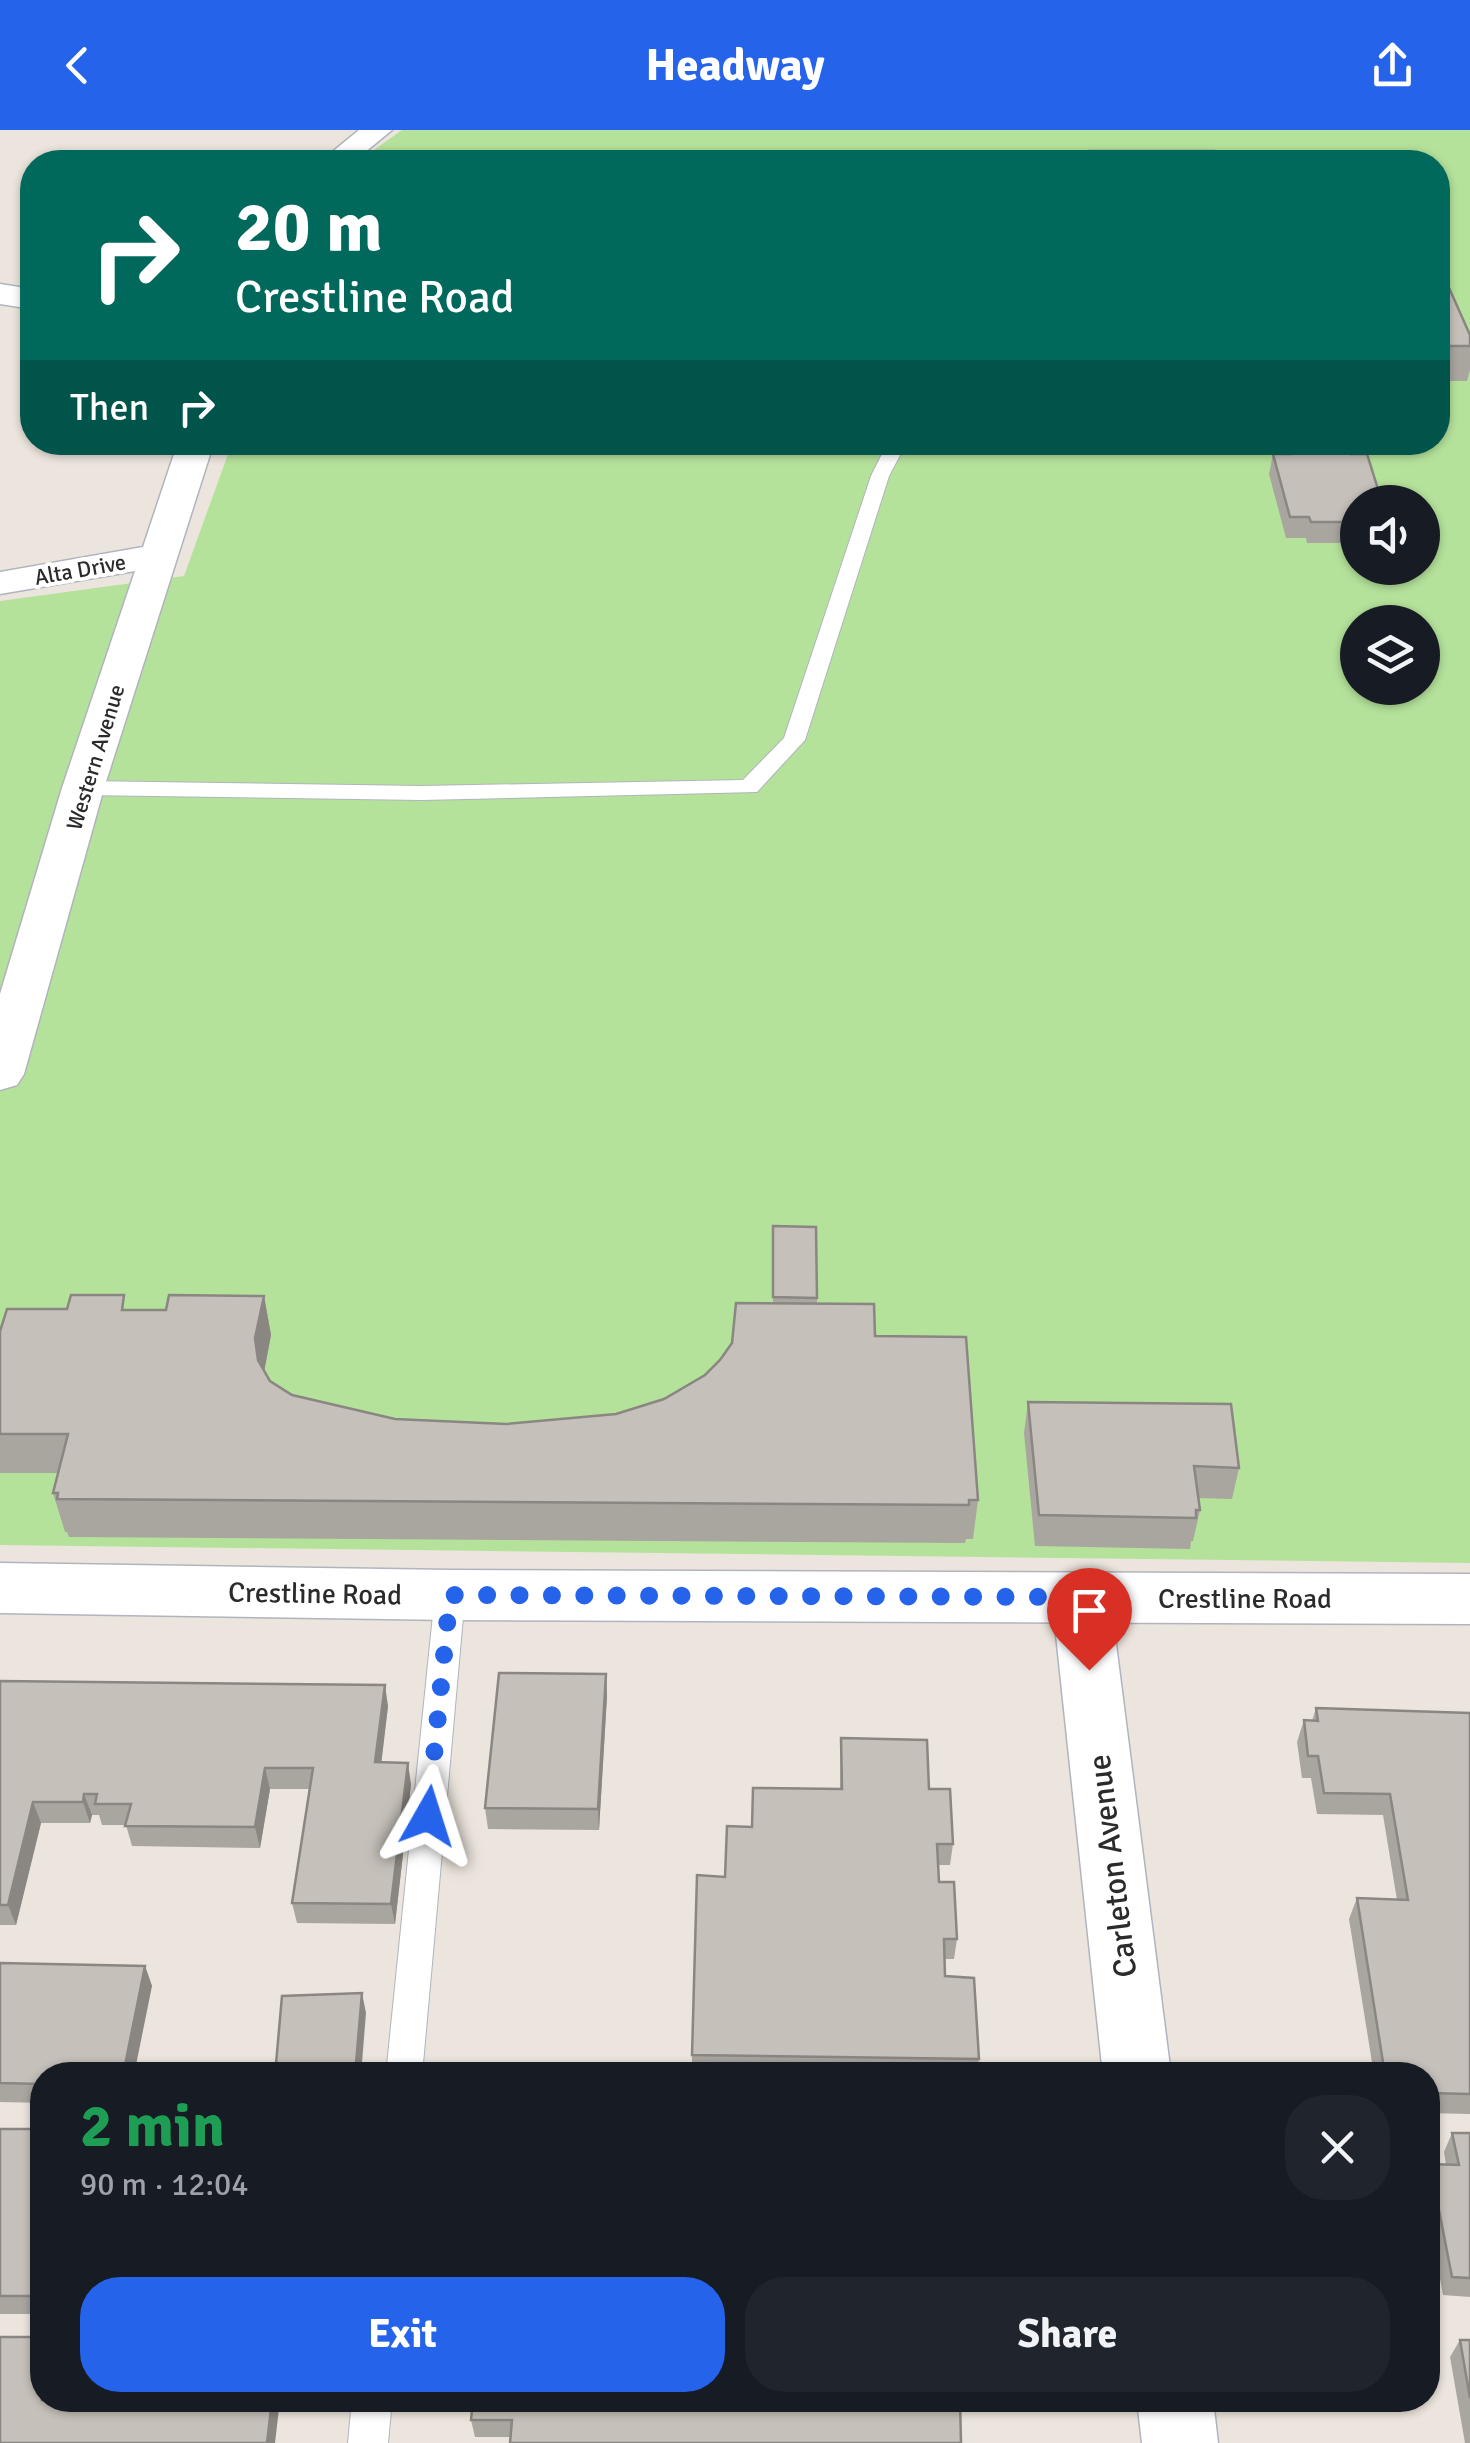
<!DOCTYPE html>
<meta charset="utf-8">
<style>
body{margin:0;font-family:Signika,sans-serif;background:#20242c;color:#f1f3f6;height:100vh;display:flex;flex-direction:column;font-size:38px;white-space:nowrap}
*{box-sizing:border-box;margin:0}
p{font-size:32px;color:#9ea1a6}
.icon{flex:none;width:55px;height:55px;fill:none;stroke:currentColor;stroke-width:2;stroke-linecap:round;stroke-linejoin:round}
.map{position:relative;flex:1;overflow:hidden}
.details{position:absolute;left:30px;top:1932px;width:1410px;height:350px;display:flex;flex-direction:column;background:#171b24;border-radius:40px;box-shadow:0 2px 8px #0004}
.details>*{flex:none}
.top-card{position:absolute;left:20px;top:20px;width:1430px;height:305px;border-radius:40px;box-shadow:0 2px 8px #0004;background:#00695c;color:#fff;overflow:hidden}
.buttons{position:absolute;left:1340px;top:355px;display:grid;gap:20px}
.buttons a{display:grid;place-items:center;width:100px;height:100px;border-radius:50%;background:#171b24;box-shadow:0 2px 8px #0004;font-size:50px}
.pin{position:absolute;display:grid;place-items:center;width:85px;height:85px;color:#fff;margin:-102px -42px;border-radius:50% 50% 50% 0;rotate:-45deg;box-shadow:0 0 10px #0007}
.pin .icon{rotate:45deg}
.me{position:absolute;width:110px;margin:-55px;rotate:6deg;stroke-linejoin:round;filter:drop-shadow(0 0 8px #0008)}
.turn{display:flex;align-items:center;gap:35px;height:210px;padding:0 50px;font-size:45px}
.turn .icon{width:130px;height:130px;stroke-width:2.5}
.turn b{display:block;font-size:70px;line-height:85px}
.then{display:flex;align-items:center;height:95px;padding:0 50px;background:#0003;gap:20px;font-size:38px}
.round{display:grid;place-items:center;flex:none;width:105px;height:105px;border-radius:40px;background:#20242c}
.headline{display:flex;align-items:center;justify-content:space-between;height:170px;padding:0 50px}
h1{font-size:60px;font-weight:800;line-height:75px;color:#1e9e55}
.button{display:flex;gap:20px;margin-top:auto;padding:20px 50px}
.button a{flex:1;height:115px;border-radius:40px;background:#2563eb;color:#fff;font-size:40px;font-weight:800;line-height:115px;text-align:center}
.button a+a{background:#20242c;color:#f1f3f6}
header{display:flex;justify-content:space-between;align-items:center;height:130px;padding:0 50px;background:#2563eb;color:#fff;font-size:45px;font-weight:800}
.map>svg:first-child{display:block}
.green{fill:#b5e29b;fill-rule:evenodd}
.lines{fill:none;stroke-linecap:round;stroke-linejoin:round}
.lane-casing{stroke:#b1b4be;stroke-width:2}
.street-casing{stroke:#b1b4be;stroke-width:3}
.secondary-casing{stroke:#b1b4be;stroke-width:3}
.lane{fill:#fff;fill-rule:evenodd}
.street{fill:#fff;fill-rule:evenodd}
.secondary{fill:#fff;fill-rule:evenodd}
.wall{fill:#a9a59f}
.shaded-wall{fill:#8a8682}
.building{fill:#c5c0b9;stroke:#8a8682;stroke-width:2.5}
.route{stroke:#2563eb;stroke-width:18;stroke-dasharray:0 32.4}
.labels{text-anchor:middle;stroke-width:8;stroke-linejoin:round;paint-order:stroke}
.far-street-label{font-size:22px;fill:#2b2b2b;stroke:#fff}
.street-label{font-size:28px;fill:#2b2b2b;stroke:#fff}
.near-street-label{font-size:32px;fill:#2b2b2b;stroke:#fff}
</style>
<header><svg class="icon" aria-label="back" viewBox="0 0 24 24"><path d="M15 5l-7 7 7 7"/></svg>Headway<svg class="icon" aria-label="share" viewBox="0 0 24 24"><path d="M12 15V3M7 8l5-5 5 5M5 13v7h14v-7"/></svg></header>
<div class="map">
<svg width="1470" height="2313" viewBox="0 0 1470 2313">
<rect width="100%" height="100%" fill="#ece5dd"/>
<path class="green" d="M 402,0 L 1470,0 L 1470,1433 L 0,1415 L 0,471 L 184,446 L 232,313 L 1438,312 L 1438,32 L 357,32 ZM 1358,372 L 1422,372 L 1422,438 L 1358,438 ZM 1358,492 L 1422,492 L 1422,558 L 1358,558 Z"/>
<g class="lines">
<defs>
<path id="lane" d="M 888,312 L 907,312 L 889,346 L 805,610 L 757,662 L 422,670 L 83,665 L 72,658 L 83,651 L 422,656 L 743,650 L 784,608 L 871,346 Z
M 450,1453 L 461,1456 L 465,1465 L 422,1945 L 386,1945 L 435,1465 L 439,1456 Z
M 352,2270 L 392,2270 L 388,2313 L 348,2313 Z"/>
<path id="street" d="M 359,0 L 392,0 L 353,32 L 320,32 Z
M 0,154 L 32,159 L 32,179 L 0,174 Z
M 178,312 L 214,312 L 104,658 L 24,944 L 17,955 L 0,960 L 0,864 L 62,658 L 135,441 L 0,464 L 0,442 L 143,417 Z
M 1081,1443 L 1102,1450 L 1110,1467 L 1171,1945 L 1103,1945 L 1052,1467 L 1060,1450 Z
M 1137,2270 L 1213,2270 L 1218,2313 L 1142,2313 Z"/>
<path id="secondary" d="M 0,1433 L 450,1440 L 1470,1444 L 1470,1494 L 450,1490 L 0,1483 Z"/>
</defs>
<use href="#lane" class="lane-casing"/>
<use href="#street" class="street-casing"/>
<use href="#secondary" class="secondary-casing"/>
<use href="#lane" class="lane"/>
<use href="#street" class="street"/>
<use href="#secondary" class="secondary"/>
</g>
<path class="wall" d="M 1438,133 L 1470,205 L 1470,240 L 1467,251 L 1438,251 Z
M 1289,318 L 1351,324 L 1358,372 L 1358,413 L 1307,413 L 1306,408 L 1286,408 L 1269,344 L 1273,324 L 1288,324 Z
M 773,1096 L 816,1097 L 817,1174 L 875,1206 L 978,1370 L 973,1409 L 966,1409 L 965,1413 L 69,1407 L 67,1402 L 65,1402 L 53,1363 L 58,1343 L 0,1343 L 0,1201 L 128,1180 L 166,1180 L 264,1166 L 271,1205 L 264,1242 L 270,1251 L 292,1265 L 395,1289 L 506,1294 L 616,1284 L 664,1269 L 705,1245 L 773,1173 Z
M 1028,1272 L 1239,1338 L 1232,1369 L 1198,1368 L 1200,1380 L 1193,1411 L 1191,1411 L 1190,1419 L 1035,1416 L 1024,1303 Z
M 606,1544 L 607,1566 L 599,1700 L 488,1699 L 485,1678 Z
M 0,1551 L 388,1576 L 381,1632 L 411,1654 L 395,1794 L 297,1793 L 292,1773 L 309,1659 L 270,1659 L 260,1718 L 132,1716 L 126,1695 L 102,1695 L 99,1685 L 92,1685 L 90,1693 L 41,1693 L 16,1795 L 0,1795 Z
M 1316,1578 L 1470,1583 L 1470,1984 L 1428,1983 L 1428,1945 L 1374,1945 L 1349,1789 L 1357,1768 L 1397,1770 L 1383,1685 L 1317,1684 L 1311,1648 L 1302,1648 L 1297,1612 L 1304,1590 L 1312,1591 Z
M 841,1608 L 929,1659 L 953,1714 L 950,1735 L 938,1735 L 939,1752 L 957,1809 L 954,1829 L 944,1829 L 945,1846 L 979,1929 L 976,1945 L 692,1945 L 692,1925 L 725,1747 L 840,1659 Z
M 0,1833 L 145,1836 L 152,1856 L 42,1945 L 42,1973 L 0,1972 Z
M 0,1999 L 42,1999 L 42,2184 L 0,2184 Z
M 1452,2003 L 1470,2003 L 1470,2167 L 1443,2165 L 1428,2083 L 1428,2040 L 1430,2034 L 1446,2035 L 1444,2022 Z
M 1460,2210 L 1470,2210 L 1470,2313 L 1465,2313 L 1450,2227 Z
M 960,2270 L 511,2307 L 475,2307 L 471,2290 Z"/>
<path class="shaded-wall" d="M 264,1166 L 271,1205 L 263,1247 L 258,1230 L 255,1208 Z
M 606,1544 L 607,1566 L 599,1700 L 598,1679 Z
M 385,1555 L 388,1576 L 379,1653 L 375,1632 Z
M 408,1633 L 411,1654 L 395,1794 L 391,1774 Z
M 265,1638 L 270,1659 L 260,1718 L 255,1697 Z
M 84,1664 L 92,1685 L 90,1693 L 83,1672 Z
M 33,1672 L 41,1693 L 16,1795 L 8,1775 Z
M 145,1836 L 152,1856 L 134,1945 L 123,1945 Z
M 362,1863 L 366,1883 L 361,1945 L 355,1945 Z
M 272,2270 L 280,2270 L 275,2313 L 267,2313 Z"/>
<path class="building" d="M 1090,21 L 1214,21 L 1217,32 L 1093,32 Z
M 1438,133 L 1470,205 L 1470,216 L 1438,216 Z
M 1289,318 L 1350,319 L 1351,324 L 1367,324 L 1382,372 L 1358,372 L 1358,392 L 1311,392 L 1309,387 L 1290,387 L 1273,324 L 1291,324 Z
M 773,1096 L 816,1097 L 817,1168 L 773,1167 Z
M 71,1165 L 124,1165 L 122,1180 L 166,1180 L 169,1165 L 264,1166 L 255,1208 L 258,1230 L 270,1251 L 292,1265 L 395,1289 L 506,1294 L 616,1284 L 664,1269 L 705,1245 L 720,1230 L 732,1213 L 736,1173 L 874,1174 L 875,1206 L 966,1207 L 978,1370 L 969,1370 L 969,1375 L 57,1369 L 58,1363 L 53,1363 L 68,1304 L 0,1304 L 0,1201 L 7,1179 L 67,1179 Z
M 1028,1272 L 1231,1274 L 1239,1338 L 1194,1336 L 1200,1380 L 1196,1380 L 1196,1388 L 1039,1385 Z
M 499,1543 L 606,1544 L 598,1679 L 485,1678 Z
M 0,1551 L 385,1555 L 375,1632 L 408,1633 L 391,1774 L 292,1773 L 313,1638 L 265,1638 L 255,1697 L 125,1696 L 131,1674 L 95,1674 L 97,1664 L 84,1664 L 83,1672 L 33,1672 L 8,1775 L 0,1775 Z
M 1316,1578 L 1470,1583 L 1470,1964 L 1428,1963 L 1428,1945 L 1385,1945 L 1357,1768 L 1408,1770 L 1390,1664 L 1324,1663 L 1318,1626 L 1308,1626 L 1304,1590 L 1318,1591 Z
M 841,1608 L 927,1610 L 929,1659 L 950,1659 L 953,1714 L 937,1714 L 939,1752 L 954,1752 L 957,1809 L 944,1809 L 945,1846 L 974,1848 L 979,1929 L 692,1925 L 697,1745 L 725,1747 L 727,1696 L 752,1697 L 753,1658 L 842,1659 Z
M 0,1833 L 145,1836 L 123,1945 L 42,1945 L 42,1954 L 0,1953 Z
M 362,1863 L 355,1945 L 275,1945 L 282,1866 Z
M 0,1999 L 42,1999 L 42,2166 L 0,2166 Z
M 1452,2003 L 1470,2003 L 1470,2148 L 1452,2147 L 1430,2034 L 1459,2035 Z
M 0,2207 L 42,2207 L 42,2270 L 272,2270 L 267,2313 L 0,2313 Z
M 1460,2210 L 1470,2210 L 1470,2268 Z
M 473,2270 L 960,2270 L 961,2313 L 510,2313 L 512,2290 L 471,2290 Z"/>
<g class="lines">
<path class="route" d="M 428,1686 L 450,1465 L 1080,1467 L 1089,1540"/>
</g>
<g class="labels">
<g class="far-street-label">
<text transform="translate(80 439) rotate(-10)" y="8">Alta Drive</text>
<text transform="translate(95 627) rotate(-73)" y="8">Western Avenue</text>
</g>
<g class="street-label">
<text transform="translate(315 1463) rotate(1)" y="10">Crestline Road</text>
<text x="1245" y="1478">Crestline Road</text>
</g>
<g class="near-street-label">
<text transform="translate(1112 1736) rotate(-97)" y="11">Carleton Avenue</text>
</g>
</g>
</svg>
<div class="buttons">
<a><svg class="icon" aria-label="sound" viewBox="0 0 24 24"><path d="M4 9h4l5-4v14l-5-4H4zM17 9q2 3 0 6"/></svg></a>
<a><svg class="icon" aria-label="layers" viewBox="0 0 24 24"><path d="M12 4l9 5-9 5-9-5zM3 14l9 5 9-5"/></svg></a>
</div>
<div class="pin" style="left:1089px;top:1540px;background:#d93025"><svg class="icon" aria-label="arrive" viewBox="0 0 24 24"><path d="M6 21V4h12l-3 4 3 4H6"/></svg></div>
<svg class="me" style="left:428px;top:1686px" viewBox="-20 -20 40 40"><path d="M0-17L14 15 0 8-14 15z" fill="#2563eb" stroke="#fff" stroke-width="4"/></svg>
<div class="top-card">
<div class="turn"><svg class="icon" aria-label="right" viewBox="0 0 24 24"><path d="M7 20v-9h11M14 6l5 5-5 5"/></svg><div><b>20 m</b>Crestline Road</div></div>
<div class="then">Then<svg class="icon" aria-label="right" viewBox="0 0 24 24"><path d="M7 20v-9h11M14 6l5 5-5 5"/></svg></div>
</div>
<section class="details">
<div class="headline"><div><h1>2 min</h1><p>90 m · 12:04</p></div><a class="round"><svg class="icon" aria-label="close" viewBox="0 0 24 24"><path d="M6 6l12 12M18 6L6 18"/></svg></a></div>
<div class="button"><a>Exit</a><a>Share</a></div>
</section>
</div>
